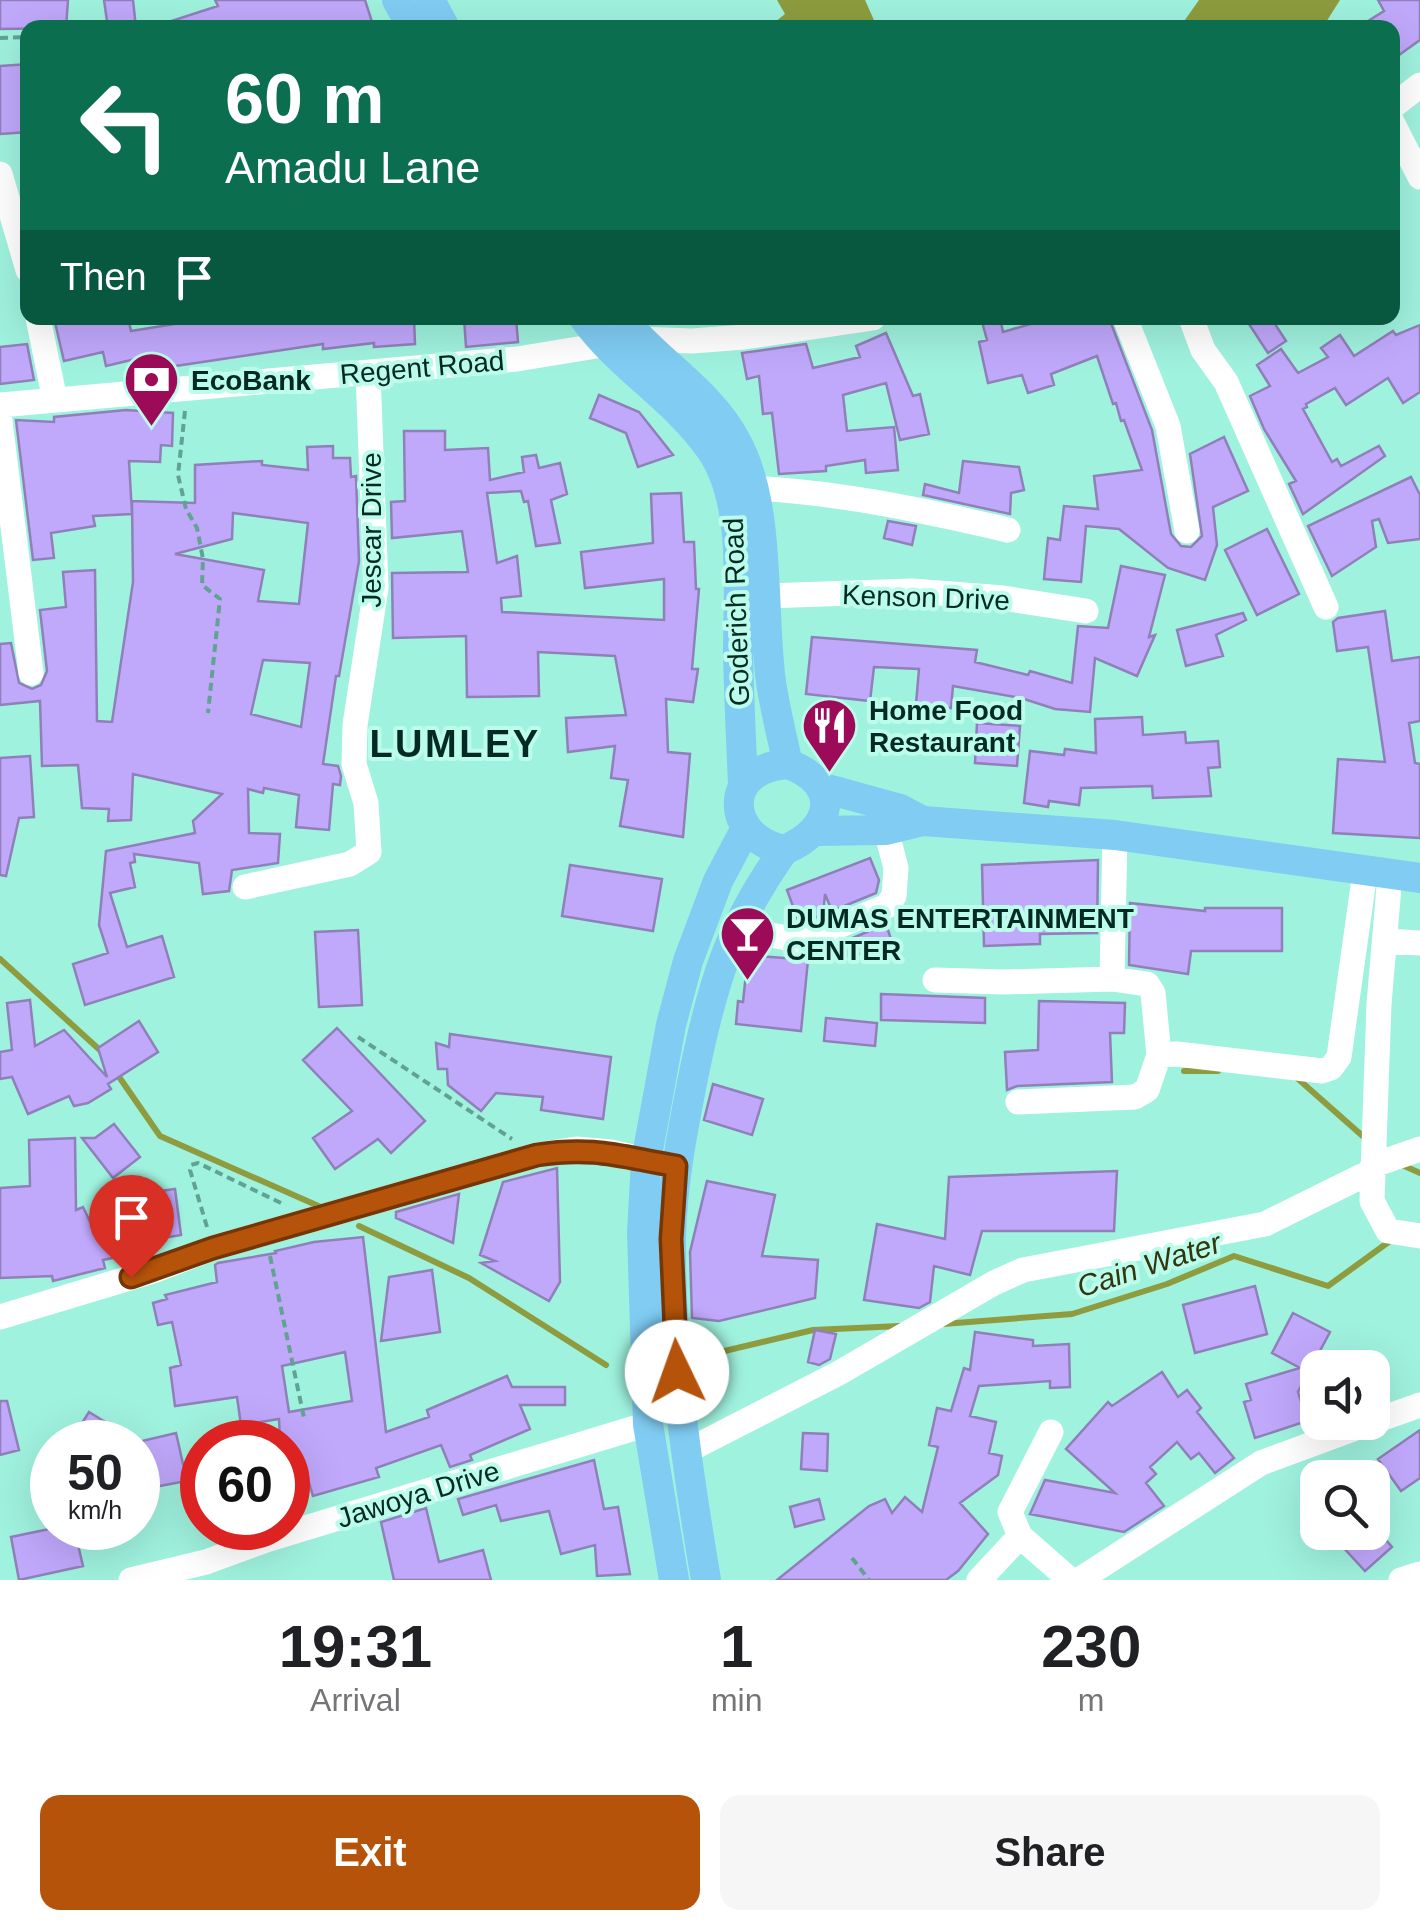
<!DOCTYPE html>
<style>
body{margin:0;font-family:Helvetica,sans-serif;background:#f6f6f6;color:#202124;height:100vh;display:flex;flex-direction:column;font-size:38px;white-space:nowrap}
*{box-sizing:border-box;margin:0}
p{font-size:32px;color:#757577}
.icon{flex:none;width:55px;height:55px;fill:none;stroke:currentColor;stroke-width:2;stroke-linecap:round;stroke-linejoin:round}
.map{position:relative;height:1580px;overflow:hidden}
.details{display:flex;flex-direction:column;background:#fff;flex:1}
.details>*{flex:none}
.guide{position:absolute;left:20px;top:20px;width:1380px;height:305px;border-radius:20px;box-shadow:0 10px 40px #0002;background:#0b6e4f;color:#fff;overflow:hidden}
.fabs{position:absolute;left:1300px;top:1350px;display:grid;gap:20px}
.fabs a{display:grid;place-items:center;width:90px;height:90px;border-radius:20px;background:#fff;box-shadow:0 10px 40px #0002;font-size:50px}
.speed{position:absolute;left:30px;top:1420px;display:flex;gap:20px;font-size:50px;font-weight:700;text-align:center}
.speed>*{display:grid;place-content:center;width:130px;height:130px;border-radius:50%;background:#fff;box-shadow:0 10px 40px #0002;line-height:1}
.speed small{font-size:25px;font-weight:400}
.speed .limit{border:15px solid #d22;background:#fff;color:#111}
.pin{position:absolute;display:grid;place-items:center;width:85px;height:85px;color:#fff;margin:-102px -42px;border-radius:50% 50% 50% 0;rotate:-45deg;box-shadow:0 0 10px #0007}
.pin .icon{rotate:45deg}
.me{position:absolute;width:110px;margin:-55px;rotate:357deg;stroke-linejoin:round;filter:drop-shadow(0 0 8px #0008)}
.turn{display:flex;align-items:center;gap:35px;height:210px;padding:0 40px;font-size:45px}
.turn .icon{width:130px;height:130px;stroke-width:2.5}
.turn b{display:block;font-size:70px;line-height:85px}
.then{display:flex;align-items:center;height:95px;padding:0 40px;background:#0003;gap:20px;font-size:38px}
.eta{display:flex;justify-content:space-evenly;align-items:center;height:170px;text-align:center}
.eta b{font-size:60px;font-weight:600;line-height:70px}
.primary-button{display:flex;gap:20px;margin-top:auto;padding:20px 40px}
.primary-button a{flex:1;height:115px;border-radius:20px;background:#b45309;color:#fff;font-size:40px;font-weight:600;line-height:115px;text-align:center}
.primary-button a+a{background:#f6f6f6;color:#202124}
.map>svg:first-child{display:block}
.water{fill:#8e9c3f}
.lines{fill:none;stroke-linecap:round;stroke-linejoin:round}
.stream{stroke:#8e9c3f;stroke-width:6}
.building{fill:#c0a8fb;stroke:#9080b9;stroke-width:2.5;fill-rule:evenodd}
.path{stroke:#62a293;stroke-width:4;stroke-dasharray:8 5;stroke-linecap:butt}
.minor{stroke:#fff;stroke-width:25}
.major{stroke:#80ccf3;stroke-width:30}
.route-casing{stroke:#753606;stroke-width:25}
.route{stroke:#b45309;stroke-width:18}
.labels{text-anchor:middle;stroke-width:8;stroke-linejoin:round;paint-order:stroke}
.street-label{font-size:28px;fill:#052a23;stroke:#bbfceb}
.poi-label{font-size:28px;font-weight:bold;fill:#052a23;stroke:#bbfceb;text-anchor:start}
.water-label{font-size:30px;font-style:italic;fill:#31360f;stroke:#bbfceb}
.district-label{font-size:38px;font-weight:bold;letter-spacing:2.5px;fill:#052a23;stroke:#bbfceb}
</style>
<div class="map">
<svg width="1420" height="1580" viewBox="0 0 1420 1580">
<rect width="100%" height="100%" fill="#9ff2de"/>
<path class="water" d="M 777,0 L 865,0 L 877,27 L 769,27 L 785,14 Z
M 1199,0 L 1340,0 L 1323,27 L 1180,27 Z"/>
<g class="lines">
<path class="stream" d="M 0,959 L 102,1052
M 115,1071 L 160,1136 L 323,1208
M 1184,1071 L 1218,1071
M 1297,1078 L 1366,1139
M 1400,1164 L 1420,1173
M 359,1226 L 469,1278 L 606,1365
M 943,1324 L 1072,1314 L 1167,1284 L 1234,1256 L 1328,1286 L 1390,1241
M 695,1358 L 813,1330 L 900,1326"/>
</g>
<path class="building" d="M 0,0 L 68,0 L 66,28 L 0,29 Z
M 104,0 L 133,0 L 136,28 L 108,28 Z
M 215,0 L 365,0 L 374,28 L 163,28 L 162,24 L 218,6 Z
M 1378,0 L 1420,0 L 1420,40 L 1392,60 L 1392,28 L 1357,28 L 1384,11 Z
M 28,64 L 28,132 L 0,134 L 0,66 Z
M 54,318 L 128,318 L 131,331 L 187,322 L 186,318 L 414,318 L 415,344 L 374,347 L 374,343 L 323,349 L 323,344 L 155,369 L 152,355 L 106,366 L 103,352 L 64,361 Z
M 464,318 L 516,318 L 518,342 L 466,347 Z
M 981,318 L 1000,318 L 1003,332 L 1051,318 L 1109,318 L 1152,430 L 1171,534 L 1181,546 L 1191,547 L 1202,536 L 1190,454 L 1224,437 L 1248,491 L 1213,507 L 1217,545 L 1205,580 L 1168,568 L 1119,529 L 1086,526 L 1081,582 L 1044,579 L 1048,538 L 1060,540 L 1064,506 L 1098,509 L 1094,476 L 1142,470 L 1124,420 L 1121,421 L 1116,403 L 1113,404 L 1097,356 L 1051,374 L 1054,385 L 1028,393 L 1022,375 L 988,383 L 979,342 L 987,340 Z
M 1245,318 L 1271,318 L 1286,341 L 1268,353 Z
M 1420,325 L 1420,392 L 1403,403 L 1388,378 L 1346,405 L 1335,388 L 1306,404 L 1307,407 L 1303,409 L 1332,462 L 1337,459 L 1341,466 L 1379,446 L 1385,456 L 1303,514 L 1289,484 L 1296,481 L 1264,429 L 1250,396 L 1270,386 L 1257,365 L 1281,349 L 1298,373 L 1328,357 L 1321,348 L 1340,335 L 1354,356 L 1393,331 L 1396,335 Z
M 886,333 L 913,396 L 920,394 L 929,434 L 900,440 L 886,383 L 843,395 L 847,431 L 894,427 L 898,470 L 866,473 L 865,460 L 826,466 L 826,471 L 779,474 L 772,413 L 763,414 L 759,376 L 747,379 L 742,353 L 806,344 L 813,368 L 860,357 L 856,346 Z
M 27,344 L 34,380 L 0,384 L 0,347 Z
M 599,395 L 639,412 L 673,455 L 638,467 L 626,433 L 590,418 Z
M 126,410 L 173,413 L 172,446 L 161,445 L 160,462 L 129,461 L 132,514 L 93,516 L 95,526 L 51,533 L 54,558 L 33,560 L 16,420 L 54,422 L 54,417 Z
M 404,431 L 445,431 L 445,450 L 488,448 L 490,480 L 524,472 L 522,457 L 536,455 L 539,468 L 560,463 L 567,494 L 551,500 L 560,543 L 536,546 L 528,501 L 524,502 L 521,491 L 487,493 L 497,563 L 517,556 L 521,596 L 501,598 L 502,612 L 664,620 L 664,579 L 585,588 L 581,552 L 653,543 L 651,494 L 681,493 L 684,542 L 694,542 L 696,589 L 699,589 L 692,669 L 698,669 L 693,702 L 666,699 L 668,752 L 690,754 L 683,837 L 620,826 L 628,780 L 611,778 L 615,746 L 568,752 L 566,718 L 626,715 L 615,656 L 538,652 L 539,696 L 467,697 L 466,636 L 393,638 L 392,573 L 468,572 L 462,531 L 392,538 L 391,502 L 405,501 Z
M 333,446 L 333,458 L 350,458 L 351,477 L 356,476 L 359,561 L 339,676 L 336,676 L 323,764 L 338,766 L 341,776 L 340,785 L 333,784 L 329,830 L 296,827 L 299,795 L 264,788 L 263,793 L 248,789 L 249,833 L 280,834 L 278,863 L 232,870 L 229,891 L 203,894 L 199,863 L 134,854 L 135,862 L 130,863 L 135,887 L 110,893 L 127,947 L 162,936 L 174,977 L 85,1005 L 73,964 L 108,953 L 99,925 L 106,851 L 195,833 L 193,821 L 222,794 L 133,774 L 131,820 L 108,821 L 109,809 L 82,808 L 78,765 L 42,766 L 40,701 L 0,705 L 0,644 L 11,643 L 19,683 L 32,689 L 41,685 L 47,671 L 40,610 L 66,607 L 63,572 L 95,570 L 97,721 L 112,722 L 133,582 L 132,501 L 195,503 L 195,465 L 262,461 L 262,465 L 308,470 L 307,447 ZM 233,513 L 308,523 L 299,604 L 258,601 L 264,570 L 175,554 L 232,539 ZM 263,660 L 310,663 L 301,727 L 251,714 Z
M 963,461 L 1019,467 L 1024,490 L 1011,493 L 1010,514 L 923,495 L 925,484 L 959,493 Z
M 1411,477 L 1420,495 L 1420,539 L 1388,543 L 1379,519 L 1372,521 L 1376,547 L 1332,576 L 1308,526 Z
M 888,521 L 916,526 L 912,545 L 884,538 Z
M 1267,529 L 1299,594 L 1257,615 L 1225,550 Z
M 1121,566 L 1165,575 L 1149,637 L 1155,635 L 1137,676 L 1095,658 L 1090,712 L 1055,709 L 1021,698 L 953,686 L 951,708 L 916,704 L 919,669 L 874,667 L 870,701 L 806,694 L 812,637 L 977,650 L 975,662 L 1028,675 L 1030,671 L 1072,683 L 1078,626 L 1108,628 Z
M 1385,611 L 1392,661 L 1420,657 L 1420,721 L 1409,723 L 1415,763 L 1420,764 L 1420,838 L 1333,833 L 1338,759 L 1385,762 L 1368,647 L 1337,651 L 1333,622 L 1338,618 Z
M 1243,613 L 1246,620 L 1216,635 L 1223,656 L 1186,666 L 1177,630 Z
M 1142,717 L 1143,735 L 1185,732 L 1186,743 L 1218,741 L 1220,767 L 1208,768 L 1211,796 L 1153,798 L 1152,786 L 1081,788 L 1079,805 L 1049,801 L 1048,807 L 1024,803 L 1030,751 L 1064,755 L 1065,749 L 1096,753 L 1095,719 Z
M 977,723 L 1020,726 L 1017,766 L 975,763 Z
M 30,756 L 34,817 L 19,818 L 6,876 L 0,875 L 0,758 Z
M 870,858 L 879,880 L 876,893 L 832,911 L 825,894 L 823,915 L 799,923 L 787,890 Z
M 1098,860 L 1097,933 L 1040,934 L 1040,944 L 984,946 L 982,865 Z
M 570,865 L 662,879 L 653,931 L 562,916 Z
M 1130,903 L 1205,911 L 1205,908 L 1282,908 L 1282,951 L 1191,951 L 1188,974 L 1129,965 Z
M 886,924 L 892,942 L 849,958 L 843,942 Z
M 358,930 L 362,1005 L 319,1007 L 315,932 Z
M 748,955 L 808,960 L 801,1031 L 736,1024 L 738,1001 L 743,1002 Z
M 881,994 L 985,998 L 985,1023 L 881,1020 Z
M 30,1000 L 35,1046 L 64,1030 L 107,1077 L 98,1048 L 139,1021 L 158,1052 L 108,1084 L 111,1089 L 88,1103 L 74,1106 L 69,1096 L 28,1114 L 12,1077 L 0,1079 L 0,1052 L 12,1050 L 7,1003 Z
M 1039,1001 L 1125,1003 L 1124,1033 L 1110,1033 L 1112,1082 L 1017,1086 L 1007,1090 L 1005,1052 L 1038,1050 Z
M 826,1018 L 877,1023 L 875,1046 L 824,1041 Z
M 337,1028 L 425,1121 L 391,1153 L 378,1139 L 335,1169 L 313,1138 L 352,1111 L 303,1060 Z
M 450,1034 L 611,1057 L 603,1119 L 541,1110 L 543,1097 L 496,1093 L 481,1111 L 448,1085 L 447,1069 L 438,1069 L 436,1043 L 449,1047 Z
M 713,1084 L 763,1099 L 752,1135 L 704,1120 Z
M 114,1124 L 140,1157 L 113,1178 L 82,1138 L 95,1138 Z
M 75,1138 L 76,1210 L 83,1207 L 98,1238 L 141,1230 L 145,1251 L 103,1260 L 105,1268 L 53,1281 L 52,1276 L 0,1278 L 0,1188 L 30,1186 L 29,1140 Z
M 557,1168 L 560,1282 L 549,1301 L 481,1263 L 495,1261 L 480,1255 L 503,1182 Z
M 1117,1171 L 1114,1231 L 982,1231 L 970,1275 L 934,1266 L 930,1302 L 919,1308 L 864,1300 L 877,1224 L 945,1239 L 949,1177 Z
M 707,1181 L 775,1195 L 762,1256 L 818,1260 L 815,1298 L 719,1321 L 692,1318 L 690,1252 Z
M 175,1189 L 181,1235 L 145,1241 L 139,1194 Z
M 459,1194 L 453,1243 L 396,1218 L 396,1212 Z
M 363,1237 L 386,1432 L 429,1417 L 427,1410 L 507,1376 L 512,1387 L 565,1387 L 565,1405 L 520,1405 L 530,1429 L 470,1455 L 472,1460 L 450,1467 L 441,1445 L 376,1468 L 379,1477 L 313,1496 L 302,1459 L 288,1459 L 288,1442 L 280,1442 L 279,1419 L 241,1425 L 237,1397 L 175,1406 L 170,1368 L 181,1365 L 172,1322 L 158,1325 L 153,1303 L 167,1299 L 165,1295 L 217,1282 L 215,1265 L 218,1263 L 276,1253 L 275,1251 L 314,1242 ZM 345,1352 L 352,1401 L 289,1412 L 282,1366 Z
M 432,1270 L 440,1332 L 381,1341 L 389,1277 Z
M 1255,1286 L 1267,1334 L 1195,1353 L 1183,1305 Z
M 1293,1313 L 1330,1332 L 1298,1392 L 1307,1421 L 1255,1438 L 1244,1402 L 1251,1400 L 1246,1384 L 1300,1368 L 1272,1353 Z
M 815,1330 L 836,1334 L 830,1359 L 819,1365 L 808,1362 Z
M 975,1332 L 1033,1340 L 1033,1346 L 1069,1344 L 1070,1387 L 1050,1388 L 1050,1381 L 979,1386 L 970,1416 L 996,1422 L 989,1453 L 1002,1456 L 998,1475 L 960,1503 L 988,1534 L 958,1571 L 946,1580 L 777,1580 L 869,1506 L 885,1499 L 892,1513 L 905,1497 L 922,1512 L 938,1447 L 929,1445 L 937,1408 L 951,1411 L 964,1368 L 970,1370 Z
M 1162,1372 L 1178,1397 L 1187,1390 L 1201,1408 L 1197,1412 L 1234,1458 L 1215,1473 L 1199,1453 L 1191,1459 L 1177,1442 L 1150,1467 L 1156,1474 L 1146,1483 L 1164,1506 L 1124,1532 L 1030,1514 L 1045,1480 L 1115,1493 L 1066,1449 L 1108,1402 L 1112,1406 Z
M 0,1401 L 7,1401 L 19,1450 L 0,1455 Z
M 89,1412 L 138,1442 L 176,1433 L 183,1464 L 202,1458 L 202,1478 L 139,1490 L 138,1442 L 70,1442 Z
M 1420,1430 L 1420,1478 L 1401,1491 L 1378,1459 Z
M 803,1433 L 828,1434 L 827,1471 L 801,1469 Z
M 594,1460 L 604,1509 L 618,1507 L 630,1574 L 597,1576 L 595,1545 L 561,1554 L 549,1511 L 501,1521 L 496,1505 L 463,1515 L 458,1499 Z
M 819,1499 L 824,1519 L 795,1527 L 790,1507 Z
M 426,1508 L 439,1562 L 483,1550 L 491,1580 L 394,1580 L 381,1522 Z
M 54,1528 L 74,1528 L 83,1566 L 19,1580 L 11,1537 Z
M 1329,1532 L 1379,1532 L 1392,1547 L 1365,1571 Z"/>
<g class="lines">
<path class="path" d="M 0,38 L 28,37
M 185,411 L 178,475 L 186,509 L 197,528 L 203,559 L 202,585 L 220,599 L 208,713
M 358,1037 L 512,1139
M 207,1227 L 190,1170 L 191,1165 L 198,1163 L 283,1204
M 270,1256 L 304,1418
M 852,1558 L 869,1580"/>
<path class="minor" d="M 1392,107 L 1420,85
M 1392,122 L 1420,177
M 0,174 L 28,270
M 38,318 L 55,400
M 1125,318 L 1168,426 L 1187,531
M 1191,318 L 1203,350 L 1226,382 L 1326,607
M 0,405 L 517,359 L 639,339 L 692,341 L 744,337 L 873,318
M 0,421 L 31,673
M 754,488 C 843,493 922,510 1008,530
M 765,596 L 912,591 L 1003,598 L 1086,611
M 1390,875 L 1379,1004 L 1372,1201 L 1388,1231 L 1420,1236
M 245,887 L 350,864 L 369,852 L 366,803 L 354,764 L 355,725 L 376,588 L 368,373
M 735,928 L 797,940 L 817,935 L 887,906 L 894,896 L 896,868 L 886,830
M 1387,941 L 1420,943
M 1112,979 L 1147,984 L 1153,993 L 1159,1055
M 935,980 L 1003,982 L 1112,979 L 1115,835
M 1018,1102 L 1135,1097 L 1147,1090 L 1159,1055 L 1177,1054 L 1322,1071 L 1331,1068 L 1339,1057 L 1365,872
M 0,1317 L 153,1271 L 213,1248 L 537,1155 L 576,1149 L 611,1152 L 676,1167
M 1372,1422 L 1420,1405
M 685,1452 L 839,1373 L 994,1283 L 1023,1270 L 1265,1224 L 1368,1173 L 1374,1165 L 1420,1149
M 1020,1536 L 1010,1512 L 1051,1432
M 131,1580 L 206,1562 L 266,1540 L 648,1424
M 979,1580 L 1020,1536 L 1070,1580
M 1079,1580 L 1261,1463 L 1372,1422
M 1401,1580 L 1420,1574"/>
<path class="major" d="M 397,0 L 413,28
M 430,0 L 445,28
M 584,318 C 620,368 675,398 711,450 C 747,502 738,592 738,653 C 739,696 741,740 743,784
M 622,318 C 656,361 710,391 736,441 C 772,506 761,609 771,682 C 775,709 782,737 788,764
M 788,764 C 842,783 834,830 784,850 C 725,838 721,768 788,764 Z
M 820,787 L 900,809 L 923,821
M 817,831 L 886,830 L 923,821 L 1115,835 L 1420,878
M 674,1580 L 648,1424 L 642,1232 L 646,1161 L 671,1025 L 688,961 L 718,881 L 746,828
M 706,1580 C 687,1467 670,1354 671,1239 C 672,1183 683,1128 694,1073 C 713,981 729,928 784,850"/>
</g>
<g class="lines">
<defs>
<path id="route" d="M 131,1277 L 213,1248 L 537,1155 C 595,1146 621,1157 676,1166 L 671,1239 L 677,1372"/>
</defs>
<use href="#route" class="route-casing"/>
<use href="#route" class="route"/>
</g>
<defs>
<symbol id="bank-pin" viewBox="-11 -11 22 30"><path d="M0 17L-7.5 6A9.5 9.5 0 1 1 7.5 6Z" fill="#9c0b58" stroke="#bbfceb"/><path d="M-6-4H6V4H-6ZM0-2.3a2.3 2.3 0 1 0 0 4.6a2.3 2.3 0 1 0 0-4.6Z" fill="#fff"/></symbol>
<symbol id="restaurant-pin" viewBox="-11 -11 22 30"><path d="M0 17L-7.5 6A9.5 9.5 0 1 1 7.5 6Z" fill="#9c0b58" stroke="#bbfceb"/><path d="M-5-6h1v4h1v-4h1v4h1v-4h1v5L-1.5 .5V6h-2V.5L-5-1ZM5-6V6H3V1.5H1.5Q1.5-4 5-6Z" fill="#fff"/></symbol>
<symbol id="bar-pin" viewBox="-11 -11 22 30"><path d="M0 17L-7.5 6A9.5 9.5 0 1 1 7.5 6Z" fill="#9c0b58" stroke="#bbfceb"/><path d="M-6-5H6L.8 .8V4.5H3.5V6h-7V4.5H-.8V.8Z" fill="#fff"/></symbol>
</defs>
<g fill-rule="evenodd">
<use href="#bank-pin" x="120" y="348" width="63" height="86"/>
<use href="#restaurant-pin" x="798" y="694" width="63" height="86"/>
<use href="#bar-pin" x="716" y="902" width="63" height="86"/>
</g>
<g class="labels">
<g class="street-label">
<text transform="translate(422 367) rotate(-5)" y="10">Regent Road</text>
<text transform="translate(371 530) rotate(-90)" y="10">Jescar Drive</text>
<text transform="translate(926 597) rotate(2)" y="10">Kenson Drive</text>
<text transform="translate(736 612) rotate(-92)" y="10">Goderich Road</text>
<text transform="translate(418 1494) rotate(-17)" y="10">Jawoya Drive</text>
</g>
<g class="poi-label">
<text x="191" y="390">EcoBank</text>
<text x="869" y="720">Home Food<tspan x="869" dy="32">Restaurant</tspan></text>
<text x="786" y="928">DUMAS ENTERTAINMENT<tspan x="786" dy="32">CENTER</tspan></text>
</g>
<g class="water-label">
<text transform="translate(1149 1265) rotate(-18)" y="10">Cain Water</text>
</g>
<g class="district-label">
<text x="455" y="757">LUMLEY</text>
</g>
</g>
</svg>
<div class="fabs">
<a><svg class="icon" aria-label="sound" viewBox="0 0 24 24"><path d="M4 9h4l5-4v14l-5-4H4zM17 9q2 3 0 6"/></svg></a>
<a><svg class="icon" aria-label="search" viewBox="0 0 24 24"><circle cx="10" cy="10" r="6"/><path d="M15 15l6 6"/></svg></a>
</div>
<div class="speed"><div>50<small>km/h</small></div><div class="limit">60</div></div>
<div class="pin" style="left:131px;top:1277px;background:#d93025"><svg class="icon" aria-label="arrive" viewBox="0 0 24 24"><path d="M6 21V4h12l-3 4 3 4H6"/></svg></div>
<svg class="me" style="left:677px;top:1372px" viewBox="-20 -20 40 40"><circle r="19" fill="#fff"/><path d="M0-13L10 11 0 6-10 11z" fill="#b45309"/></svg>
<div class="guide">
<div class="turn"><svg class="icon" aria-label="left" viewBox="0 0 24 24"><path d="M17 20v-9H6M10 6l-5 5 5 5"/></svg><div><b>60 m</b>Amadu Lane</div></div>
<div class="then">Then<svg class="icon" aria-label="arrive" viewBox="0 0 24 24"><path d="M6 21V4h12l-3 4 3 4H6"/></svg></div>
</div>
</div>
<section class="details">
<div class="eta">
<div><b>19:31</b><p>Arrival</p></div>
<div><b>1</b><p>min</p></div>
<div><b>230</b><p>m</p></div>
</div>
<div class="primary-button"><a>Exit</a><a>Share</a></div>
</section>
